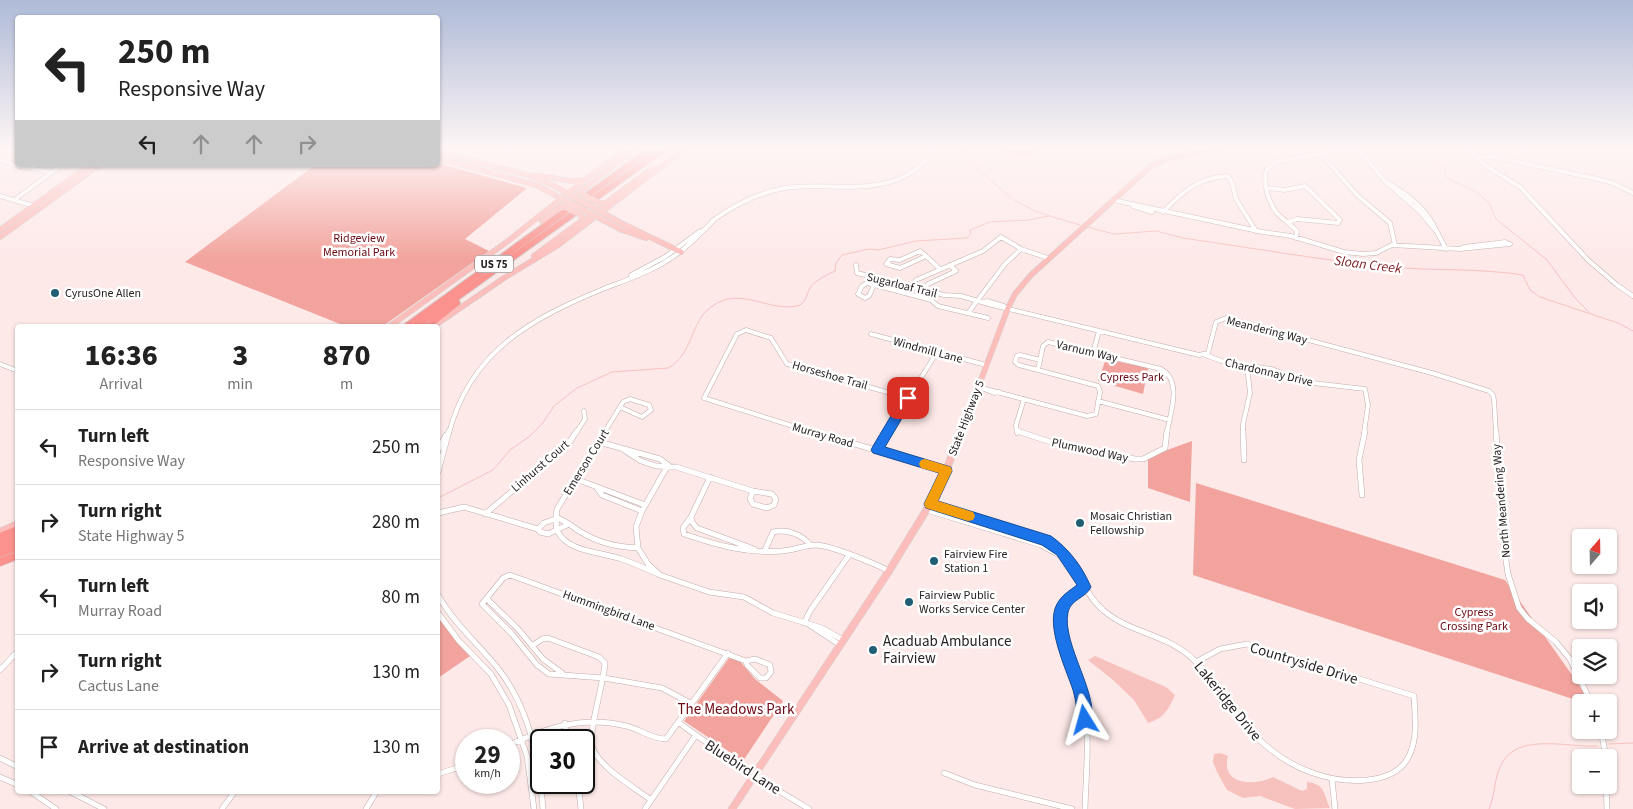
<!DOCTYPE html>
<meta charset="utf-8">
<style>
body{margin:0;font-family:"Source Sans 3",sans-serif;background:#f6f6f6;color:#222;height:100vh;display:flex;flex-direction:column;font-size:19px;white-space:nowrap}
*{box-sizing:border-box;margin:0}
p{font-size:16px;color:#767676}
.icon{flex:none;width:28px;height:28px;fill:none;stroke:currentColor;stroke-width:2;stroke-linecap:round;stroke-linejoin:round}
.map{position:relative;flex:1;overflow:hidden}
.side{position:absolute;left:15px;top:324px;width:425px;height:470px;display:flex;flex-direction:column;background:#fff;border-radius:5px;box-shadow:0 1px 4px #0004}
.side>*{flex:none}
.top-card{position:absolute;left:15px;top:15px;width:425px;height:152px;border-radius:5px;box-shadow:0 1px 4px #0004;background:#fff;color:#222;overflow:hidden}
.needle{width:32px;rotate:20deg}
.tools{position:absolute;left:1572px;top:529px;display:grid;gap:10px}
.tools a{display:grid;place-items:center;width:45px;height:45px;border-radius:5px;background:#fff;box-shadow:0 1px 4px #0004;font-size:25px}
.speed{position:absolute;left:455px;top:729px;display:flex;gap:10px;font-size:25px;font-weight:700;text-align:center}
.speed>*{display:grid;place-content:center;width:65px;height:65px;border-radius:50%;background:#fff;box-shadow:0 1px 4px #0004;line-height:1}
.speed small{font-size:12px;font-weight:400}
.speed .limit{border:2px solid #111;border-radius:8px;background:#fff;color:#111}
.pin{position:absolute;display:grid;place-items:center;width:42px;height:42px;color:#fff;margin:-21px;border-radius:10px;box-shadow:0 2px 8px #0006}
.me{position:absolute;width:55px;margin:-28px;rotate:352deg;stroke-linejoin:round;filter:drop-shadow(0 0 4px #0008)}
.turn{display:flex;align-items:center;gap:18px;height:105px;padding:0 20px;font-size:22px}
.turn .icon{width:65px;height:65px;stroke-width:2.5}
.turn b{display:block;font-size:35px;line-height:42px}
.lanes{display:flex;align-items:center;height:48px;padding:0 20px;background:#0003;justify-content:center;gap:25px;direction:ltr}
.lanes .off{opacity:.35}
.eta{display:flex;justify-content:space-evenly;align-items:center;height:85px;text-align:center}
.eta b{font-size:30px;font-weight:800;line-height:35px}
ul{padding:0;list-style:none}
li{display:flex;align-items:center;gap:15px;height:75px;padding:0 20px;border-top:1px solid #e0e0e0}
li div{flex:1}
li b{display:block;font-size:19px}
li em{font-style:normal}
.map>svg:first-child{display:block}
.green{fill:#f2a39d}
.water{fill:#f7c2be}
.lines{fill:none;stroke-linecap:round;stroke-linejoin:round}
.stream{stroke:#f7c2be;stroke-width:1}
.minor-far1-casing{stroke:#bfadab;stroke-width:5}
.minor-casing{stroke:#bfadab;stroke-width:6}
.major-far1-casing{stroke:#d0cece;stroke-width:6}
.major-casing{stroke:#d0cece;stroke-width:8}
.highway-far1-casing{stroke:#d0cece;stroke-width:8}
.highway-casing{stroke:#d0cece;stroke-width:9}
.minor-far1{stroke:#fff;stroke-width:4}
.minor{stroke:#fff;stroke-width:5}
.major-far1{stroke:#fdbebb;stroke-width:5}
.major{stroke:#fdbebb;stroke-width:7}
.highway-far1{stroke:#fb928d;stroke-width:6}
.highway{stroke:#fb928d;stroke-width:8}
.major-bridge-casing{stroke:#d0cece;stroke-width:6;stroke-linecap:butt}
.major-bridge{stroke:#fdbebb;stroke-width:5}
.route{fill:#1a73e8;stroke:#114b97}
.slow{fill:#f59e0b}
.poi-dot{fill:#205e74;stroke:#fff;stroke-width:2}
.labels{text-anchor:middle;stroke-width:5;stroke-linejoin:round;paint-order:stroke}
.shield{fill:#fff;stroke:#696464;stroke-width:1}
.shield-label{font-size:11px;font-weight:bold;fill:#292222}
.park-label{font-size:12px;fill:#6d0914;stroke:#fff}
.street-label{font-size:12px;fill:#292222;stroke:#fff}
.poi-label{font-size:12px;fill:#292222;stroke:#fff;text-anchor:start}
.water-label{font-size:14px;font-style:italic;fill:#802023;stroke:#fff}
.near-poi-label{font-size:15px;fill:#292222;stroke:#fff;text-anchor:start}
.near-street-label{font-size:15px;fill:#292222;stroke:#fff}
.near-park-label{font-size:15px;fill:#6d0914;stroke:#fff}
</style>
<div class="map">
<svg width="1633" height="809" viewBox="0 0 1633 809">
<rect width="100%" height="100%" fill="#fde9e8"/>
<path class="green" d="M 997,147 L 1038,147 C 1029,164 1010,153 997,147 Z
M 438,163 L 527,188 L 465,239 L 489,251 L 383,326 L 345,326 L 185,262 L 315,165 L 438,165 Z
M 1106,359 L 1148,368 L 1143,394 L 1098,381 Z
M 1192,441 L 1190,502 L 1148,488 L 1148,457 Z
M 1196,483 L 1505,580 L 1591,702 L 1582,702 L 1193,575 Z
M 438,618 L 470,656 L 438,678 Z
M 729,658 L 739,660 L 755,679 L 783,701 L 743,761 L 684,721 Z"/>
<path class="water" d="M 1095,656 L 1166,687 L 1175,695 C 1168,710 1164,718 1148,723 L 1134,700 L 1113,680 L 1088,660 Z
M 1220,753 L 1228,756 C 1220,786 1255,786 1273,777 L 1302,791 L 1307,789 L 1307,782 C 1326,784 1323,794 1330,808 L 1295,809 L 1260,796 L 1243,798 L 1227,790 L 1217,772 L 1213,762 L 1214,754 Z"/>
<g class="lines">
<path class="stream" d="M 950,147 L 965,153 L 978,169 L 1011,198
M 1420,147 L 1421,151 L 1444,168 L 1445,175 L 1452,181 L 1477,192 L 1489,203 L 1496,219 L 1547,260 L 1575,298 L 1589,312
M 1014,200 L 1037,212 L 1080,225
M 1087,227 L 1114,234 L 1156,231 L 1183,238 C 1252,248 1321,260 1390,267 C 1435,271 1479,268 1523,275 L 1530,290 L 1540,297 L 1618,323 L 1633,331
M 438,498 L 493,470 L 510,450 L 530,436 L 542,424 L 554,406 L 577,388 L 612,372 L 668,368 C 693,355 690,322 711,307 C 740,285 767,312 797,306 C 806,304 806,295 810,288 C 815,280 827,275 835,271 L 836,263 L 842,255 L 869,249 L 878,250 L 916,241 L 967,238 L 971,234 L 970,230 L 990,222 L 1028,220 L 1049,216
M 1609,744 L 1633,743
M 1489,809 C 1495,796 1494,780 1500,767 C 1515,731 1567,748 1597,746"/>
<defs>
<path id="minor-far1" d="M 1356,147 L 1385,181
M 1464,147 L 1486,166 L 1520,187 L 1588,260 L 1617,285 L 1633,296
M 1320,153 L 1357,195 L 1390,223 L 1395,245
M 1478,158 L 1494,157 L 1598,179 L 1613,183 L 1633,193
M 0,160 L 18,166 L 52,172
M 1385,181 C 1407,194 1427,208 1437,232 L 1420,212 Z
M 1267,188 L 1285,190 L 1305,186 L 1340,220 L 1338,223 L 1297,219 L 1288,222
M 0,196 L 34,206
M 14,200 L 62,165
M 1113,200 L 1258,231
M 1133,206 L 1152,212
M 1163,212 C 1182,192 1199,177 1228,176 L 1232,183 L 1236,199 L 1256,231
M 712,221 C 734,205 758,193 785,188 C 825,182 870,195 907,175 C 920,168 929,157 939,147
M 1256,231 L 1291,236 L 1344,252 L 1363,254 L 1376,253 L 1392,245 L 1460,249
M 1437,232 L 1446,249
M 1296,238 L 1297,231 C 1290,224 1282,219 1276,212 C 1268,201 1262,181 1267,169 L 1276,162 L 1356,147
M 1505,242 L 1510,244 L 1460,249 L 1464,247 Z
M 920,251 L 926,256 L 900,268 L 886,264 L 890,259 L 900,260 Z
M 926,256 L 940,269
M 856,265 L 857,273 L 944,295 L 961,296 L 992,305 L 1199,355 L 1208,353 L 1216,322 L 1226,318 L 1432,373 L 1489,391 L 1493,395 L 1494,400 L 1496,433
M 631,275 L 665,257 L 700,231
M 874,285 L 869,296 L 865,298 L 858,294 L 862,286 L 867,283 L 931,300 L 938,306 L 988,318
M 912,287 L 916,280 L 983,251 L 1001,237 L 1021,249 L 1048,258
M 924,290 L 928,284 L 956,271 L 950,265
M 984,302 L 987,301 L 1004,306
M 968,313 L 1005,264 L 1021,249
M 871,334 L 986,365
M 1093,353 L 1099,331
M 1205,355 L 1227,363 L 1272,369 L 1304,382 L 1365,389 L 1368,405 L 1364,433
M 0,364 L 18,371
M 1038,370 L 1043,346 L 1048,342 L 1161,369 C 1183,381 1170,413 1167,433
M 978,387 L 1087,416 L 1096,414 L 1100,392 L 1098,386 L 1019,365 L 1015,362 L 1017,356 L 1020,355 L 1040,360
M 979,387 L 994,393 L 999,392
M 1098,401 L 1170,420
M 449,433 C 470,352 530,319 603,289 C 624,281 646,274 665,262 C 684,251 699,235 714,220
M 576,433 L 585,419 L 584,411
M 604,433 L 623,402 L 630,399 L 649,405 L 651,410 L 642,417 L 620,407
M 815,433 L 704,398 L 737,334 L 746,330 L 771,338 L 787,364 L 908,398
M 887,433 L 937,352
M 1017,433 L 1016,425 L 1024,399
M 1243,433 L 1243,424 L 1250,393 L 1247,366"/>
<path id="minor" d="M 605,431 L 557,509 C 556,517 555,525 558,532 C 568,552 602,552 621,559 C 634,563 647,569 660,575
M 811,431 L 946,471
M 1017,431 L 1063,446 L 1135,459 L 1143,459 L 1165,448 L 1167,431
M 1243,431 L 1244,460
M 1496,431 L 1503,540 L 1508,574 L 1519,608 L 1528,619 L 1556,642 L 1570,659 L 1591,702
M 599,442 L 660,459 L 668,465
M 877,449 L 888,431
M 438,450 L 446,435
M 624,450 L 641,461 L 656,466 L 676,467 L 753,491
M 668,465 L 642,511 L 636,527 L 638,548 L 648,564 L 660,575 L 709,592 L 744,597 L 773,613 L 822,628 L 843,640
M 438,472 L 449,431
M 710,477 L 691,517 L 683,528 L 684,534 C 716,545 748,554 782,551 C 794,550 805,545 816,545 C 830,545 876,564 889,571
M 576,479 L 645,505
M 597,488 L 602,495 L 642,511
M 753,491 L 772,494 L 776,499 L 774,505 L 767,508 L 753,504 L 750,499 Z
M 1362,495 L 1359,460 L 1365,431
M 930,504 L 1046,540 C 1051,543 1057,547 1062,551 C 1078,567 1084,594 1103,610 C 1130,634 1170,634 1196,662
M 927,510 L 1041,545 L 1065,558
M 438,513 L 464,507 L 538,529
M 485,514 L 568,444 L 577,431
M 691,517 L 692,522 L 697,528 L 754,549
M 558,518 L 569,524 L 548,534 L 540,532 L 538,529 L 544,523 Z
M 569,524 C 590,540 611,547 638,548
M 765,550 L 773,532 C 786,529 802,534 810,545
M 1085,587 C 1073,595 1061,603 1060,618 C 1058,646 1076,669 1082,695 C 1091,732 1086,771 1085,809
M 438,595 C 453,622 476,642 496,666 C 529,706 539,758 543,809
M 487,599 L 518,629 L 543,659 L 562,673
M 438,613 L 459,641 L 491,674 L 509,705 L 527,756 L 534,809
M 804,623 L 810,611 L 849,555
M 808,624 L 840,645
M 1247,644 L 1414,696 C 1415,716 1418,738 1409,756 C 1394,787 1343,783 1316,774 C 1297,768 1279,757 1264,744 C 1236,720 1221,687 1196,662 L 1220,649 Z
M 532,646 L 542,639 L 548,638 L 599,657 L 605,663 C 604,682 588,732 592,746 C 597,766 635,788 651,800
M 755,659 L 770,665 L 771,672 L 766,678 L 760,678 L 747,665 L 746,661 Z
M 0,670 L 18,651
M 692,704 L 662,688 L 604,678 L 549,674 L 537,665 L 512,634 L 482,604 L 503,578 L 510,575 L 746,661
M 565,723 L 567,740
M 679,723 L 754,776 L 809,809
M 1601,730 L 1606,758
M 509,745 C 547,728 583,715 626,726 C 640,729 651,739 666,739 L 728,653
M 0,758 L 18,767
M 944,773 L 975,785 L 1072,809
M 438,774 L 466,765
M 0,777 L 18,785
M 1332,779 L 1335,809
M 578,782 L 581,809
M 1606,785 L 1607,809
M 30,791 L 56,809
M 69,791 L 104,809
M 222,809 L 235,791
M 366,809 L 377,791
M 645,809 L 696,735"/>
<path id="major-far1" d="M 438,152 L 531,176 L 554,186
M 438,158 L 536,185
M 532,176 C 550,174 565,184 583,180
M 542,221 L 638,147
M 623,224 L 681,252
M 0,230 L 90,165
M 622,230 L 646,238
M 0,237 L 99,165
M 534,256 L 653,168
M 390,326 L 508,241 L 587,178 L 631,147
M 434,326 L 504,278 L 558,245 L 687,147
M 961,433 L 1008,308 L 1015,294 L 1031,275 L 1151,166 L 1166,159 L 1224,147"/>
<path id="major" d="M 0,532 L 18,524
M 732,809 L 889,571 L 930,504 L 946,471 L 961,431"/>
<path id="highway-far1" d="M 407,326 L 654,147
M 417,326 L 666,147
M 428,326 L 457,303"/>
<path id="highway" d="M 0,537 L 18,530
M 0,545 L 18,538
M 0,553 L 18,546
M 0,562 L 18,555"/>
</defs>
<use href="#minor-far1" class="minor-far1-casing"/>
<use href="#minor" class="minor-casing"/>
<use href="#major-far1" class="major-far1-casing"/>
<use href="#major" class="major-casing"/>
<use href="#highway-far1" class="highway-far1-casing"/>
<use href="#highway" class="highway-casing"/>
<use href="#minor-far1" class="minor-far1"/>
<use href="#minor" class="minor"/>
<use href="#major-far1" class="major-far1"/>
<use href="#major" class="major"/>
<use href="#highway-far1" class="highway-far1"/>
<use href="#highway" class="highway"/>
<defs>
<path id="major-bridge" d="M 536,185 L 622,230
M 554,186 L 623,224
M 583,190 L 583,195 L 599,203 L 606,203
M 560,207 L 566,207 L 581,215 L 582,221"/>
</defs>
<use href="#major-bridge" class="major-bridge-casing"/>
<use href="#major-bridge" class="major-bridge"/>
</g>
<linearGradient id="sky" x2="0" y2="1"><stop stop-color="#aebad7"/><stop offset="0.57" stop-color="#fef5f5"/><stop offset="1" stop-color="#fef5f5" stop-opacity="0"/></linearGradient>
<rect width="1633" height="260" fill="url(#sky)"/>
<path class="route" d="M 908,393 L 914,398 L 885,447 L 951,467 L 952,471 L 938,501 L 1051,536 C 1069,549 1082,566 1091,587 C 1086,598 1071,599 1068,612 C 1061,644 1102,698 1090,725 L 1085,727 L 1080,725 C 1076,714 1077,702 1073,690 C 1066,669 1045,625 1057,604 C 1062,595 1069,591 1077,585 L 1057,555 L 1042,545 L 926,508 L 924,504 L 939,473 L 873,453 L 871,450 L 873,446 L 904,394 Z"/>
<path class="slow" d="M 925,459 L 951,467 L 952,471 L 938,501 L 973,512 L 975,516 L 973,520 L 968,521 L 926,508 L 924,504 L 939,473 L 921,468 L 919,464 L 921,460 Z"/>
<g class="poi-dot">
<circle cx="55" cy="293" r="5"/>
<circle cx="1080" cy="523" r="5"/>
<circle cx="934" cy="561" r="5"/>
<circle cx="909" cy="602" r="5"/>
<circle cx="873" cy="650" r="5"/>
</g>
<g class="labels">
<rect class="shield" x="475" y="255.5" width="38" height="17" rx="4"/>
<g class="shield-label">
<text x="494" y="268">US 75</text>
</g>
<g class="park-label">
<text x="359" y="242">Ridgeview<tspan x="359" dy="14">Memorial Park</tspan></text>
<text x="1132" y="381">Cypress Park</text>
<text x="1474" y="616">Cypress<tspan x="1474" dy="14">Crossing Park</tspan></text>
</g>
<g class="street-label">
<text transform="translate(902 285) rotate(14)" y="4">Sugarloaf Trail</text>
<text transform="translate(1267 330) rotate(14)" y="4">Meandering Way</text>
<text transform="translate(928 350) rotate(15)" y="4">Windmill Lane</text>
<text transform="translate(1087 351) rotate(13)" y="4">Varnum Way</text>
<text transform="translate(1269 372) rotate(13)" y="4">Chardonnay Drive</text>
<text transform="translate(830 375) rotate(16)" y="4">Horseshoe Trail</text>
<text transform="translate(966 418) rotate(-69)" y="4">State Highway 5</text>
<text transform="translate(823 435) rotate(16)" y="4">Murray Road</text>
<text transform="translate(1090 450) rotate(12)" y="4">Plumwood Way</text>
<text transform="translate(586 462) rotate(-58)" y="4">Emerson Court</text>
<text transform="translate(540 466) rotate(-41)" y="4">Linhurst Court</text>
<text transform="translate(1501 501) rotate(-95)" y="4">North Meandering Way</text>
<text transform="translate(609 610) rotate(20)" y="4">Hummingbird Lane</text>
</g>
<g class="poi-label">
<text x="65" y="297">CyrusOne Allen</text>
<text x="1090" y="520">Mosaic Christian<tspan x="1090" dy="14">Fellowship</tspan></text>
<text x="944" y="558">Fairview Fire<tspan x="944" dy="14">Station 1</tspan></text>
<text x="919" y="599">Fairview Public<tspan x="919" dy="14">Works Service Center</tspan></text>
</g>
<g class="water-label">
<text transform="translate(1368 264) rotate(7)" y="5">Sloan Creek</text>
</g>
<g class="near-poi-label">
<text x="883" y="646">Acaduab Ambulance<tspan x="883" dy="17">Fairview</tspan></text>
</g>
<g class="near-street-label">
<text transform="translate(1304 663) rotate(17)" y="5">Countryside Drive</text>
<text transform="translate(1228 701) rotate(51)" y="5">Lakeridge Drive</text>
<text transform="translate(743 767) rotate(33)" y="5">Bluebird Lane</text>
</g>
<g class="near-park-label">
<text x="736" y="714">The Meadows Park</text>
</g>
</g>
</svg>
<div class="tools">
<a><svg class="needle" viewBox="-14 -14 28 28"><path d="M0-13l5 13h-10z" fill="#e53935"/><path d="M0 13l5-13h-10z" fill="#767676"/></svg></a>
<a><svg class="icon" aria-label="sound" viewBox="0 0 24 24"><path d="M4 9h4l5-4v14l-5-4H4zM17 9q2 3 0 6"/></svg></a>
<a><svg class="icon" aria-label="layers" viewBox="0 0 24 24"><path d="M12 4l9 5-9 5-9-5zM3 14l9 5 9-5"/></svg></a>
<a>+</a>
<a>−</a>
</div>
<div class="speed"><div>29<small>km/h</small></div><div class="limit">30</div></div>
<div class="pin" style="left:908px;top:398px;background:#d93025"><svg class="icon" aria-label="arrive" viewBox="0 0 24 24"><path d="M6 21V4h12l-3 4 3 4H6"/></svg></div>
<svg class="me" style="left:1085px;top:720px" viewBox="-20 -20 40 40"><path d="M0-17L14 15 0 8-14 15z" fill="#1a73e8" stroke="#fff" stroke-width="4"/></svg>
<div class="top-card">
<div class="turn"><svg class="icon" aria-label="left" viewBox="0 0 24 24"><path d="M17 20v-9H6M10 6l-5 5 5 5"/></svg><div><b>250 m</b>Responsive Way</div></div>
<div class="lanes"><svg class="icon" aria-label="left" viewBox="0 0 24 24"><path d="M17 20v-9H6M10 6l-5 5 5 5"/></svg><svg class="icon off" aria-label="ahead" viewBox="0 0 24 24"><path d="M12 20V5M6 11l6-6 6 6"/></svg><svg class="icon off" aria-label="ahead" viewBox="0 0 24 24"><path d="M12 20V5M6 11l6-6 6 6"/></svg><svg class="icon off" aria-label="right" viewBox="0 0 24 24"><path d="M7 20v-9h11M14 6l5 5-5 5"/></svg></div>
</div>
<section class="side">
<div class="eta">
<div><b>16:36</b><p>Arrival</p></div>
<div><b>3</b><p>min</p></div>
<div><b>870</b><p>m</p></div>
</div>
<ul>
<li><svg class="icon" aria-label="left" viewBox="0 0 24 24"><path d="M17 20v-9H6M10 6l-5 5 5 5"/></svg><div><b>Turn left</b><p>Responsive Way</p></div><em>250 m</em></li>
<li><svg class="icon" aria-label="right" viewBox="0 0 24 24"><path d="M7 20v-9h11M14 6l5 5-5 5"/></svg><div><b>Turn right</b><p>State Highway 5</p></div><em>280 m</em></li>
<li><svg class="icon" aria-label="left" viewBox="0 0 24 24"><path d="M17 20v-9H6M10 6l-5 5 5 5"/></svg><div><b>Turn left</b><p>Murray Road</p></div><em>80 m</em></li>
<li><svg class="icon" aria-label="right" viewBox="0 0 24 24"><path d="M7 20v-9h11M14 6l5 5-5 5"/></svg><div><b>Turn right</b><p>Cactus Lane</p></div><em>130 m</em></li>
<li><svg class="icon" aria-label="arrive" viewBox="0 0 24 24"><path d="M6 21V4h12l-3 4 3 4H6"/></svg><div><b>Arrive at destination</b></div><em>130 m</em></li>
</ul>
</section>
</div>
